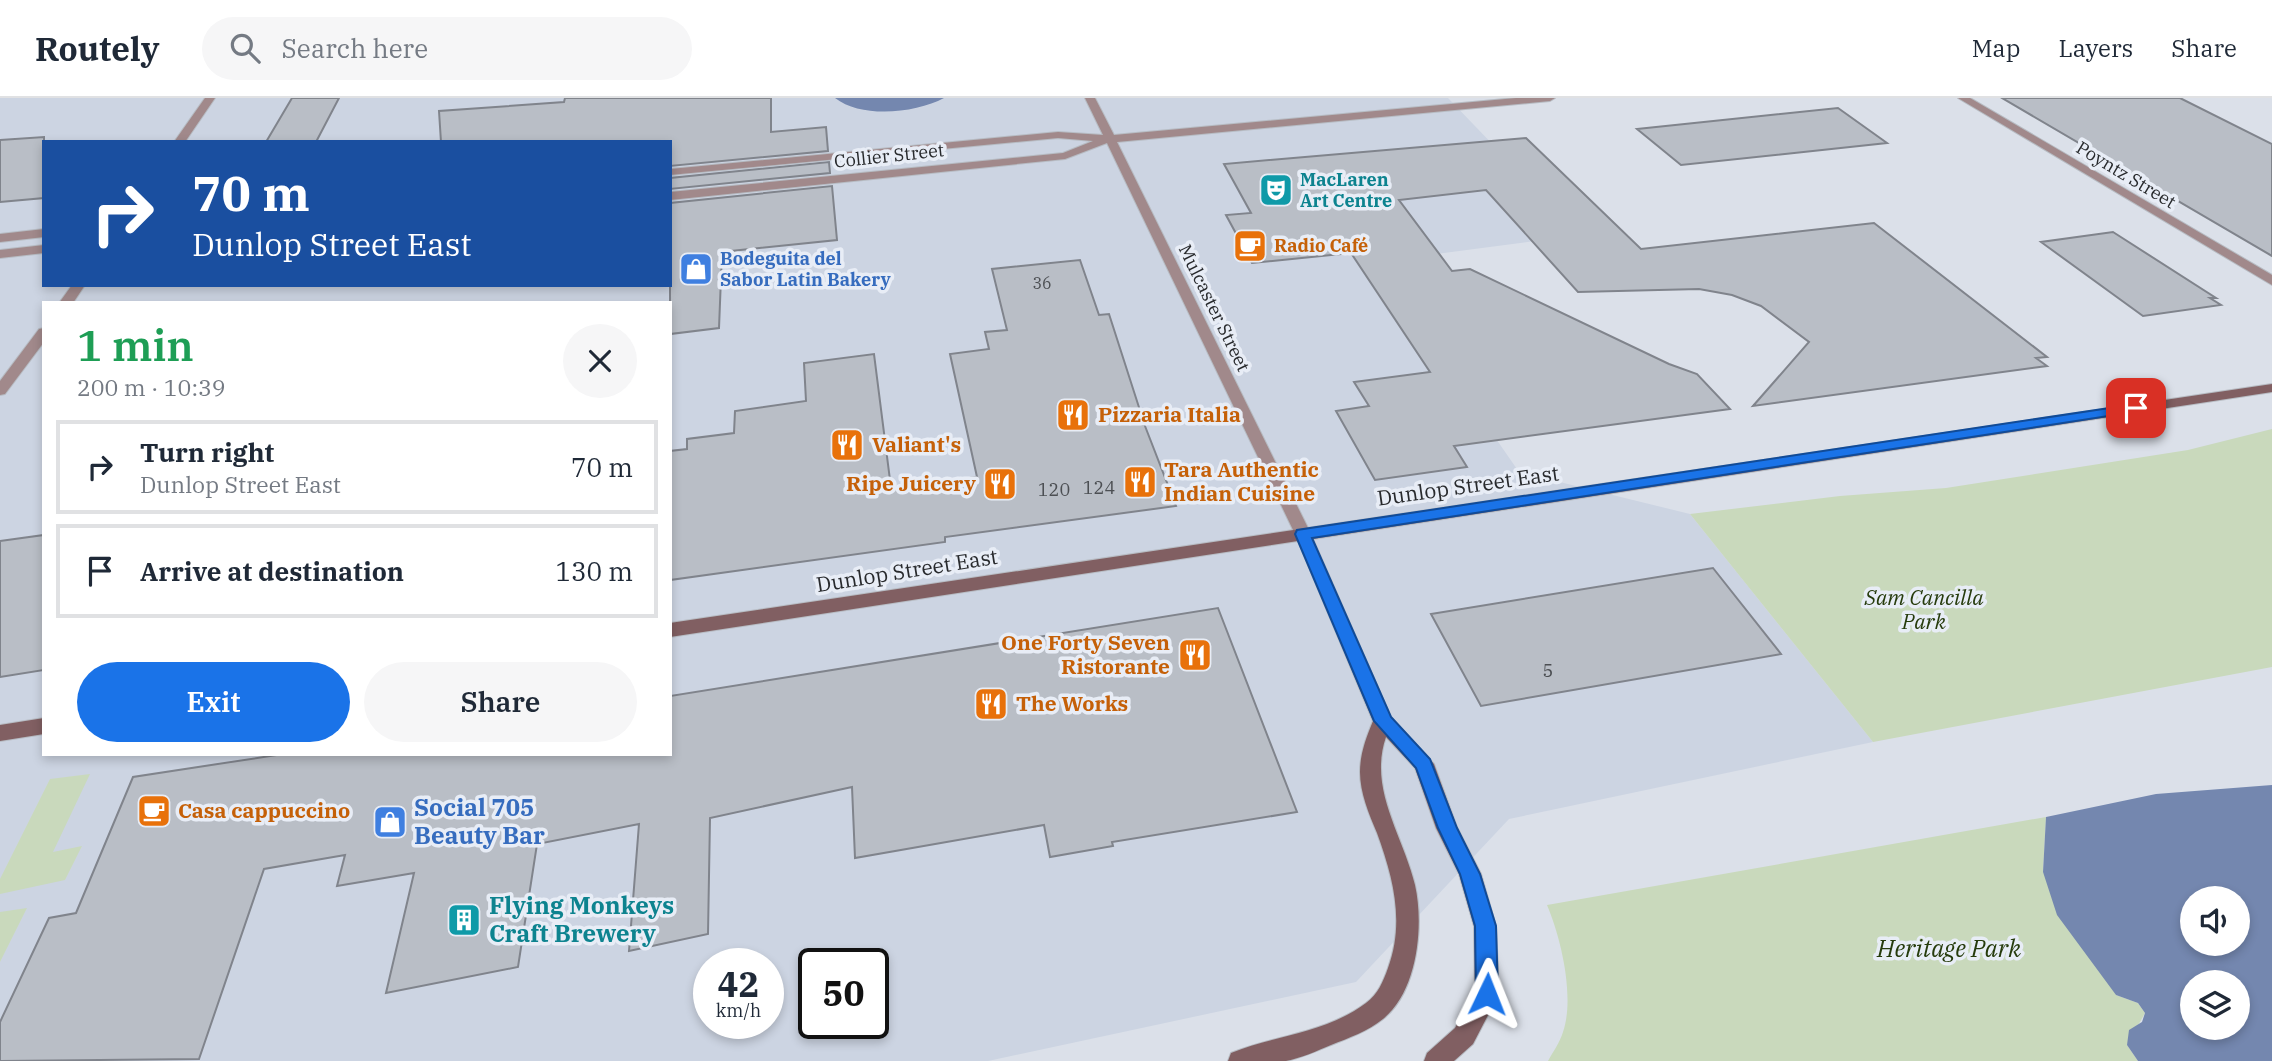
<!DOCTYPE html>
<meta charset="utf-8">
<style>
body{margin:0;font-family:"IBM Plex Serif",serif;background:#f6f6f7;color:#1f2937;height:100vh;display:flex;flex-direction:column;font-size:26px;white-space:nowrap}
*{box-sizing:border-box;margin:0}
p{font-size:23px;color:#747a83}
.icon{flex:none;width:38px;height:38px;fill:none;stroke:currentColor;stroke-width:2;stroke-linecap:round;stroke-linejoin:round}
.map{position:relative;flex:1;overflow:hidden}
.side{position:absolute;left:42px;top:203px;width:630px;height:455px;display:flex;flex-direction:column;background:#fff;border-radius:0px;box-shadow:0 4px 10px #0003}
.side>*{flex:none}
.hud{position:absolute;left:42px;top:42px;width:630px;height:147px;border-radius:0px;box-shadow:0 4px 10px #0003;background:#1a4fa0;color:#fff;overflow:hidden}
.controls{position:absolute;left:2180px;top:788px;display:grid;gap:14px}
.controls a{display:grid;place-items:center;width:70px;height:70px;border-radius:50%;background:#fff;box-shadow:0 4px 10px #0003;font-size:35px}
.speed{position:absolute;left:693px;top:850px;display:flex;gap:14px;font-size:35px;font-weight:700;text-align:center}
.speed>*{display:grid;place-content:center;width:91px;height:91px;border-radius:50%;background:#fff;box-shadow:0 4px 10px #0003;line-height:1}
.speed small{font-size:18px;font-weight:400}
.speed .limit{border:4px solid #111;border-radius:10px;background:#fff;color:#111}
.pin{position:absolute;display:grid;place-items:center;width:60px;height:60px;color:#fff;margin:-30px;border-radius:14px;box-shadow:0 4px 10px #0006}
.me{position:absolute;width:77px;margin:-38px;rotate:2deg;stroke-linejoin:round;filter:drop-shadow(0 0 5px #0008)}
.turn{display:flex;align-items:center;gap:24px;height:147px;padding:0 35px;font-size:32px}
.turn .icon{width:91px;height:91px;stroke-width:2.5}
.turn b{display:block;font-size:49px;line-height:60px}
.round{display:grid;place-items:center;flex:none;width:74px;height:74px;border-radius:37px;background:#f6f6f7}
.overview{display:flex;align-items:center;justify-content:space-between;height:119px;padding:0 35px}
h1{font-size:42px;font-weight:600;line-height:52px;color:#1e9e55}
.button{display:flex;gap:14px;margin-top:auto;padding:14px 35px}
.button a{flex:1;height:80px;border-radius:42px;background:#1a73e8;color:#fff;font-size:28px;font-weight:600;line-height:80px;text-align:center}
.button a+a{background:#f6f6f7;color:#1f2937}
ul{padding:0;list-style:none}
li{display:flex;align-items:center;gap:21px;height:94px;margin:0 14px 10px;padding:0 21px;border:4px solid #e0e1e3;border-radius:0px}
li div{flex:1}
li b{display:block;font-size:26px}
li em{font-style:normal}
header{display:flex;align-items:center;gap:42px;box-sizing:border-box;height:98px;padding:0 35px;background:#fff;border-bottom:2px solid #e0e1e3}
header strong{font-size:33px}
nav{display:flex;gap:38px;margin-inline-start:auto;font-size:24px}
.search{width:490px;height:63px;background:#f6f6f7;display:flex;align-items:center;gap:18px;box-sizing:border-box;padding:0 24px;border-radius:38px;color:#747a83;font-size:26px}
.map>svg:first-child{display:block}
.built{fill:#ccd4e2;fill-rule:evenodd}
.green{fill:#c9d9bc}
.water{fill:#7487af;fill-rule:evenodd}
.building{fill:#b9bec6;stroke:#80848c;stroke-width:2}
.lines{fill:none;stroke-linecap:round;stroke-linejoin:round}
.minor-casing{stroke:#b7bcc3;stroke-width:2}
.tertiary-casing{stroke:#b7bcc3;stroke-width:2}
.secondary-casing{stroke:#b7bcc3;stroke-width:2}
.minor{fill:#a1898b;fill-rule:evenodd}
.tertiary{fill:#a1898b;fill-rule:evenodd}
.secondary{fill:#815f62;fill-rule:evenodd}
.route{fill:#1a73e8;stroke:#114b97;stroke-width:2}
.labels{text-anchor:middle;stroke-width:7;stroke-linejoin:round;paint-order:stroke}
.far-number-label{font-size:16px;fill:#4c4f53}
.far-street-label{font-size:18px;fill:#282a2d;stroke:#e8edf6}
.far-culture-label{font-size:18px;font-weight:bold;fill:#0d838f;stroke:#e8edf6;text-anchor:start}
.far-food-label{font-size:18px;font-weight:bold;fill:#c56008;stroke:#e8edf6;text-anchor:start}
.far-shop-label{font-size:18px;font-weight:bold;fill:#366cbe;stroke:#e8edf6;text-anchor:start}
.number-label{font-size:18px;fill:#4c4f53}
.food-label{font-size:21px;font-weight:bold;fill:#c56008;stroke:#e8edf6;text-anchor:start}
.street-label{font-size:21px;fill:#282a2d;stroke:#e8edf6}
.park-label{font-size:21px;font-style:italic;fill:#263b0c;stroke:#e8edf6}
.near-shop-label{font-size:24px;font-weight:bold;fill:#366cbe;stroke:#e8edf6;text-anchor:start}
.near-culture-label{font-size:24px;font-weight:bold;fill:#0d838f;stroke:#e8edf6;text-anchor:start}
.near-park-label{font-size:24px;font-style:italic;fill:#263b0c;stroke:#e8edf6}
</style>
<header>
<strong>Routely</strong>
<div class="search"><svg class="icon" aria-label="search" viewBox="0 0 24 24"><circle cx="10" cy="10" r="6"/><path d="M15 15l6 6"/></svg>Search here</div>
<nav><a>Map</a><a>Layers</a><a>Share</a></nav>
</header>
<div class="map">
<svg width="2272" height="963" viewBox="0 0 2272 963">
<rect width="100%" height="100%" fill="#dbe0e9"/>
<path class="built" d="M 0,0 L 1448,0 L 1580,137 L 1383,163 L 1386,182 L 1519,374 L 1690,416 L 1873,644 L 1509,721 L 1356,884 L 988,963 L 0,963 ZM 44,44 L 670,44 L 670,187 L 44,187 ZM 44,205 L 670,205 L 670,656 L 44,656 ZM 709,866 L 768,866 L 768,926 L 709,926 ZM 814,866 L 873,866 L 873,926 L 814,926 Z"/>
<path class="green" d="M 2272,331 L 2272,569 L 1873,644 L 1690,416 L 1840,398 L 1946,390 L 2188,352 Z
M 90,676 L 53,754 L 82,748 L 65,782 L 0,796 L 0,781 L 50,681 Z
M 2046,719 L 2043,774 L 2116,897 L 2138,905 L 2145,915 L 2127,947 L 2138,963 L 1548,963 C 1553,954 1560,944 1563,934 C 1575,899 1561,840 1547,807 Z
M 27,810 L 0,864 L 0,814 Z"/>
<path class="water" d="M 835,0 L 944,0 C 916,15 862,21 835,0 Z
M 2272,687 L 2272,963 L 2138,963 L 2127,947 L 2129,932 L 2142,924 L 2145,915 L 2138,905 L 2116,897 L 2057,817 L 2043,774 L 2046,719 L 2156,696 ZM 2193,800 L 2238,800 L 2238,845 L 2193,845 ZM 2193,884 L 2238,884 L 2238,929 L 2193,929 Z"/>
<path class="building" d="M 292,0 L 339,0 L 316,44 L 266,44 Z
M 565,0 L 771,0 L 771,34 L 826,29 L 828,53 L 670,68 L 670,44 L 441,44 L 439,13 L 564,4 Z
M 2002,0 L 2180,0 L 2272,46 L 2272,158 Z
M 1838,10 L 1887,45 L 1681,67 L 1637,31 Z
M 44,39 L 44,100 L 0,104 L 0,42 Z
M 1526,40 L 1641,151 L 1874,125 L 2047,259 L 2036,260 L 2047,268 L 1753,308 L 1809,244 L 1761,208 L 1732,197 L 1699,191 L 1578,194 L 1486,92 L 1399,102 L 1452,173 L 1470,171 L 1669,266 L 1697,276 L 1730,311 L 1454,348 L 1467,369 L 1375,382 L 1336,313 L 1369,308 L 1354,284 L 1430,274 L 1351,155 L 1252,165 L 1226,117 L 1251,115 L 1224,66 Z
M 829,64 L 830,75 L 670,91 L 670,80 Z
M 832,88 L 837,142 L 722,154 L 719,230 L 670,236 L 670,105 Z
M 2113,134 L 2216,200 L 2210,200 L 2221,207 L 2143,218 L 2041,144 Z
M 1080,162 L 1099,217 L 1109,216 L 1145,328 L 1176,408 L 945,439 L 945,444 L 670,482 L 670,353 L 687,351 L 687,341 L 734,335 L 735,313 L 806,303 L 804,265 L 874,256 L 891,390 L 977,379 L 950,256 L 989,251 L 985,234 L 1007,232 L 992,171 Z
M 44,437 L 44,572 L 0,579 L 0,443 Z
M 1713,470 L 1781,556 L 1481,608 L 1431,516 Z
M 1218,510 L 1297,714 L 1112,744 L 1113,748 L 1050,759 L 1044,727 L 855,760 L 852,689 L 710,720 L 708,836 L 629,853 L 639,726 L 537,746 L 518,869 L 386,895 L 414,775 L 337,788 L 345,757 L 264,771 L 199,961 L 0,963 L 0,924 L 49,820 L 76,815 L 133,679 L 283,656 L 670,656 L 670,598 Z"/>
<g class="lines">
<defs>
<path id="minor" d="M 205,0 L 215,0 L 185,44 L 174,44 Z
M 1958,0 L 1970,0 L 2272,177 L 2272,187 Z
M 72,187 L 85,187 L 73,205 L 59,205 Z
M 44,230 L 44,244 L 5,296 L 0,297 L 0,283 L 39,231 Z"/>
<path id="tertiary" d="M 1085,0 L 1095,0 L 1114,37 L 1516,0 L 1555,0 L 1550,3 L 1117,44 L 1311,436 L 1309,440 L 1303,442 L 1295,436 L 1107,45 L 1065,61 L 670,102 L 670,94 L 1063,55 L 1093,43 L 1058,40 L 670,77 L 670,71 L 1058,34 L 1103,37 Z
M 44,131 L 44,139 L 0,144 L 0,136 Z
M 44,147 L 44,155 L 0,160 L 0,152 Z"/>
<path id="secondary" d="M 2272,286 L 2272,294 L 1313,441 L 1391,619 L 1434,666 L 1457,729 L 1481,776 L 1496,828 L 1499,896 L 1473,946 L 1454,963 L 1424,963 L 1427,955 L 1455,930 L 1475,894 L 1474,828 L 1459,776 L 1436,730 L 1415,670 L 1386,639 C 1368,691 1403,737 1415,787 C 1424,827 1418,893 1383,921 C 1368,933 1349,940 1331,947 C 1317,953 1301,960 1286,963 C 1268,963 1246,963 1228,963 L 1231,955 C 1276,937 1326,935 1366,905 C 1378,896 1383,884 1388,870 C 1405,824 1393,779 1377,735 C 1369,716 1360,695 1360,674 C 1360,656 1366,640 1373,623 L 1298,443 L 670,539 L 670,525 Z
M 44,620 L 44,636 L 0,643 L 0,627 Z"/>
</defs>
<use href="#minor" class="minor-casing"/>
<use href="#tertiary" class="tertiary-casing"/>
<use href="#secondary" class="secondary-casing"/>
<use href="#minor" class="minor"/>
<use href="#tertiary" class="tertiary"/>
<use href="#secondary" class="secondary"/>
</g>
<path class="route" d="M 2136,306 L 2141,308 L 2141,313 L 1312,440 L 1391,619 L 1430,661 L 1457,730 L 1480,776 L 1496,828 L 1498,896 L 1495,903 L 1487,906 L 1480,903 L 1476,896 L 1475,828 L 1460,776 L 1438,730 L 1416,670 L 1374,623 L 1295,436 L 1297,432 Z"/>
<defs>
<symbol id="theatre-square" viewBox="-11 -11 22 22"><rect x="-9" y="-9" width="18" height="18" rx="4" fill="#0f9aa8" stroke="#e8edf6"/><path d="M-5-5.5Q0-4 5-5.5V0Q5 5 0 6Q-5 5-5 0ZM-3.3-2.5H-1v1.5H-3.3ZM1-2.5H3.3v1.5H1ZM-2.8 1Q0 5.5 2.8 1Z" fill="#fff"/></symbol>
<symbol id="cafe-square" viewBox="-11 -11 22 22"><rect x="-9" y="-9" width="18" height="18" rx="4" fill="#e8710a" stroke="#e8edf6"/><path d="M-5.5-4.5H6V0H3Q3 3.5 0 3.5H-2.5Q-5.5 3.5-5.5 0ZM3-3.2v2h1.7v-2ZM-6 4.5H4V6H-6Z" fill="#fff"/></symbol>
<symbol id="shop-square" viewBox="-11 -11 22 22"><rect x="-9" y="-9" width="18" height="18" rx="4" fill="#3f7fe0" stroke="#e8edf6"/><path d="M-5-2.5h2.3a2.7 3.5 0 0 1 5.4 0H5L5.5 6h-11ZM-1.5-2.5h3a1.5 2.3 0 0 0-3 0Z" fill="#fff"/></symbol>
<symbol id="restaurant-square" viewBox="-11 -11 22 22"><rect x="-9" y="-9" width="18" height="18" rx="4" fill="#e8710a" stroke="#e8edf6"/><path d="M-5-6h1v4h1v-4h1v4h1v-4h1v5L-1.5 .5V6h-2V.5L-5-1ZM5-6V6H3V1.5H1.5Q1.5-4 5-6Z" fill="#fff"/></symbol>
<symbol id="building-square" viewBox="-11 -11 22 22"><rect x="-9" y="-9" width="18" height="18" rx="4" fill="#0f9aa8" stroke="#e8edf6"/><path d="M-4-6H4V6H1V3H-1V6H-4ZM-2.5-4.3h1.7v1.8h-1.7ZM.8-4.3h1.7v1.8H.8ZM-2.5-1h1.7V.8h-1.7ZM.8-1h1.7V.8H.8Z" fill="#fff"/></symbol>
</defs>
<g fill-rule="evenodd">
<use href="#theatre-square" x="1257" y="73" width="38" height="38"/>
<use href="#cafe-square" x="1231" y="129" width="38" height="38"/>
<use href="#shop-square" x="677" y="152" width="38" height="38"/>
<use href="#restaurant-square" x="1054" y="298" width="38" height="38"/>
<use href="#restaurant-square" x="828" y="328" width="38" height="38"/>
<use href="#restaurant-square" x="1121" y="365" width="38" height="38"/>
<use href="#restaurant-square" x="981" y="367" width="38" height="38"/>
<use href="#restaurant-square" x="1176" y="538" width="38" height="38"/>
<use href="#restaurant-square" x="972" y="587" width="38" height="38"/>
<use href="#cafe-square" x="135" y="694" width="38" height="38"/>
<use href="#shop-square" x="371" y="705" width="38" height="38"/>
<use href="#building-square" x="445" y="803" width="38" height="38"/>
</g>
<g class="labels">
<g class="far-number-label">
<text x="1042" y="191">36</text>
</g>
<g class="far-street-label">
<text transform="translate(889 58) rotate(-6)" y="6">Collier Street</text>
<text transform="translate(2126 77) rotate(31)" y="6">Poyntz Street</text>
<text transform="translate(1214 210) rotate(64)" y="6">Mulcaster Street</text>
</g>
<g class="far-culture-label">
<text x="1300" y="88">MacLaren<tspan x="1300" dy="21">Art Centre</tspan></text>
</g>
<g class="far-food-label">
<text x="1274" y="154">Radio Café</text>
</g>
<g class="far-shop-label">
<text x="720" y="167">Bodeguita del<tspan x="720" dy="21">Sabor Latin Bakery</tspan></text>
</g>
<g class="number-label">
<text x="1099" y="396">124</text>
<text x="1054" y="398">120</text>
<text x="1548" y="579">5</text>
</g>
<g class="food-label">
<text x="1098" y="324">Pizzaria Italia</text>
<text x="872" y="354">Valiant's</text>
<text x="1164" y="379">Tara Authentic<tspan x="1164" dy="24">Indian Cuisine</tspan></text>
<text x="976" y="393" text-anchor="end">Ripe Juicery</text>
<text x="1170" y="552" text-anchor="end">One Forty Seven<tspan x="1170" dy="24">Ristorante</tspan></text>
<text x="1016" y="613">The Works</text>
<text x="178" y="720">Casa cappuccino</text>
</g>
<g class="street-label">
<text transform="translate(1468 388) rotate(-8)" y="7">Dunlop Street East</text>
<text transform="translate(907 473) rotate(-9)" y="7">Dunlop Street East</text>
</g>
<g class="park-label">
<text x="1924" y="507">Sam Cancilla<tspan x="1924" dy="24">Park</tspan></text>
</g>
<g class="near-shop-label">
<text x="414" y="718">Social 705<tspan x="414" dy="28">Beauty Bar</tspan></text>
</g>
<g class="near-culture-label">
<text x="489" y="816">Flying Monkeys<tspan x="489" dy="28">Craft Brewery</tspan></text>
</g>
<g class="near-park-label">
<text x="1949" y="859">Heritage Park</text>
</g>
</g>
</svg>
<div class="controls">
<a><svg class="icon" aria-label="sound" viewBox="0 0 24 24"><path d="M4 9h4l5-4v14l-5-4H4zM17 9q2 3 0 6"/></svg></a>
<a><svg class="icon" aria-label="layers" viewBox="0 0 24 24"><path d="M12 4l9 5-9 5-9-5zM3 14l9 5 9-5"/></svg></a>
</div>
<div class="speed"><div>42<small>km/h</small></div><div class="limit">50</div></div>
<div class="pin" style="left:2136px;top:310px;background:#d93025"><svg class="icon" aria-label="arrive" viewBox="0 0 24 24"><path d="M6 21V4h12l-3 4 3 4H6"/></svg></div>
<svg class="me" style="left:1487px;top:896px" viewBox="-20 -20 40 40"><path d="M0-17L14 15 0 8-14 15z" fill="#1a73e8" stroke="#fff" stroke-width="4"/></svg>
<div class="hud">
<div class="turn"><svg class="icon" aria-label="right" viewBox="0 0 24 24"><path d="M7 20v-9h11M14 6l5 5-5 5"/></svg><div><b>70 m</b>Dunlop Street East</div></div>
</div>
<section class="side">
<div class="overview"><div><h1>1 min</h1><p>200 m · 10:39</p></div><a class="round"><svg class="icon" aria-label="close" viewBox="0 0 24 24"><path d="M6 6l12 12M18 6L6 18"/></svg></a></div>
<ul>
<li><svg class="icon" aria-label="right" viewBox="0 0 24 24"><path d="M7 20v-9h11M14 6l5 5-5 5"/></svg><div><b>Turn right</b><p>Dunlop Street East</p></div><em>70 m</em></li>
<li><svg class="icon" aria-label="arrive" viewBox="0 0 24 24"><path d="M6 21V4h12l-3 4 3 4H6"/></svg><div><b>Arrive at destination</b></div><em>130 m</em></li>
</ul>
<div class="button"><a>Exit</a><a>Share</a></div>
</section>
</div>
